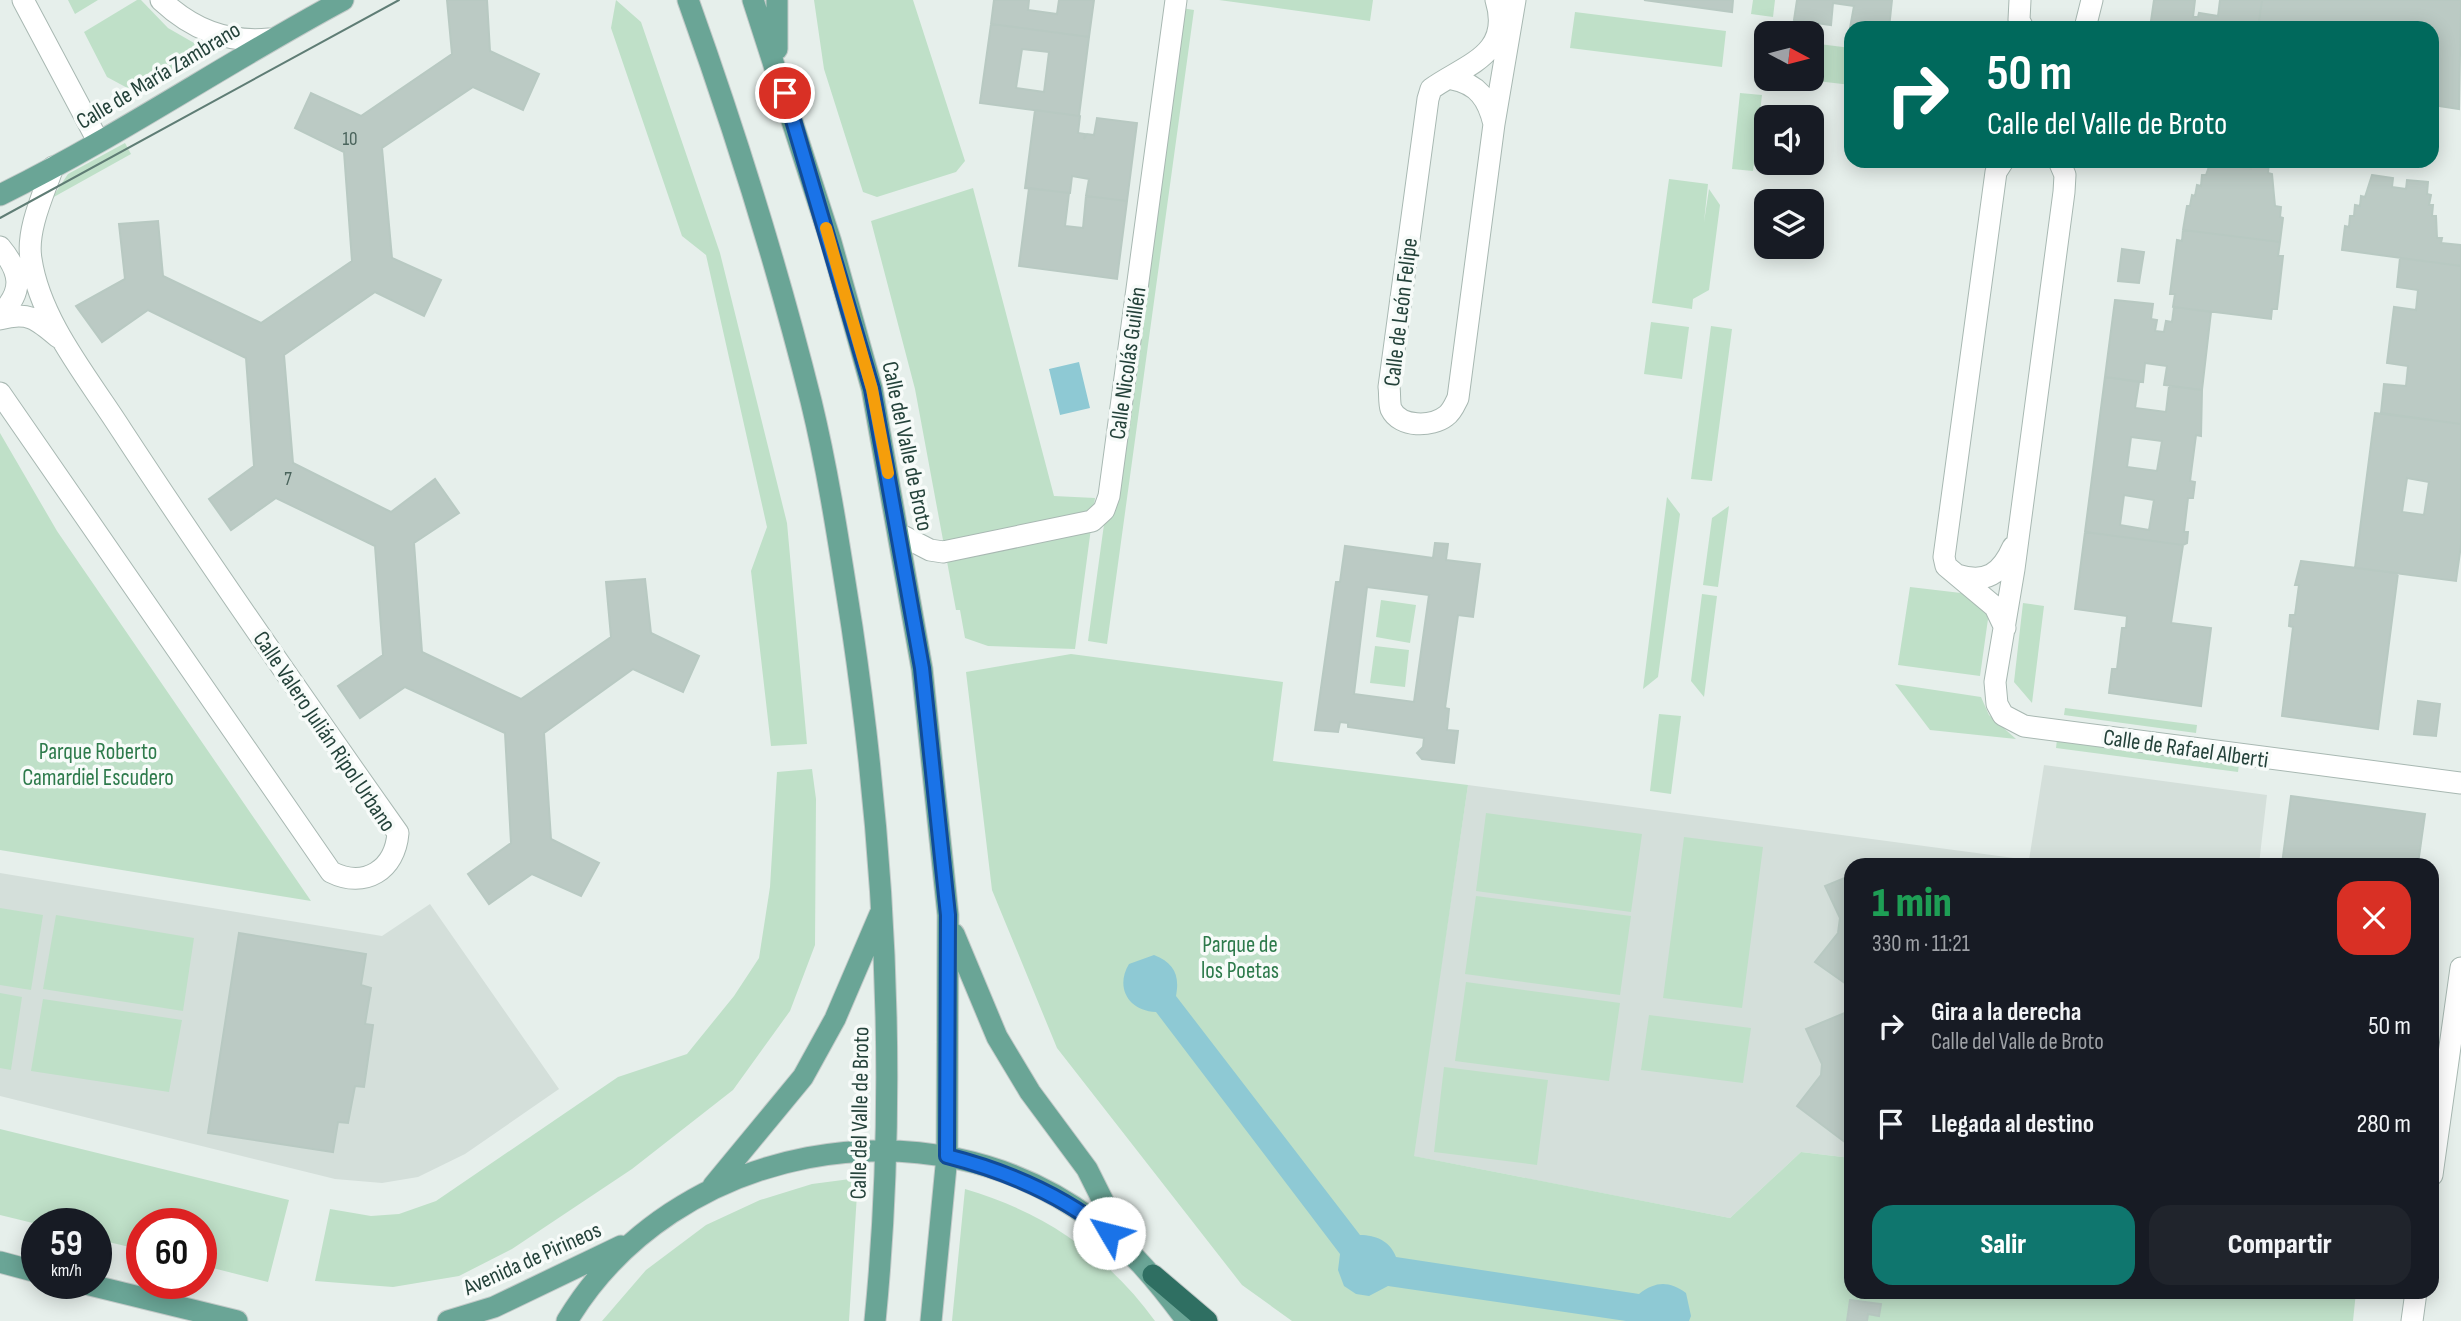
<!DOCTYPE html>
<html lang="es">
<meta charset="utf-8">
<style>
body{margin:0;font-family:"Sofia Sans Condensed",sans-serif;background:#20242c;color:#f1f3f6;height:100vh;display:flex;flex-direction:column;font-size:26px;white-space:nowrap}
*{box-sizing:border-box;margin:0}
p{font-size:23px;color:#9ea1a6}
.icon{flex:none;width:38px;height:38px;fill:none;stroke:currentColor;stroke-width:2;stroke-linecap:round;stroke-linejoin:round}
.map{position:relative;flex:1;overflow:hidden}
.sheet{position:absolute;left:1844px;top:858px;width:595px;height:441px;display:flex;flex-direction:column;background:#171b24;border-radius:21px;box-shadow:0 4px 18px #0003}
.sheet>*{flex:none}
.guide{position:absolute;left:1844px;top:21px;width:595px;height:147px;border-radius:21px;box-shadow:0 4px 18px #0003;background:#00695c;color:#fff;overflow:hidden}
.needle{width:46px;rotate:97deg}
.tools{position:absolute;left:1754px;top:21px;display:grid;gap:14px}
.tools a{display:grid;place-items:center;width:70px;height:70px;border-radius:14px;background:#171b24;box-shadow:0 4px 18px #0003;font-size:35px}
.speed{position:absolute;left:21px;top:1208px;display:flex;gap:14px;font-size:35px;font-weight:700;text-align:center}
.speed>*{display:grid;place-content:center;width:91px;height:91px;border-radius:50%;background:#171b24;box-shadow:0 4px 18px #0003;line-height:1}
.speed small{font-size:18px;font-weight:400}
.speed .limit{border:10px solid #d22;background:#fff;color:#111}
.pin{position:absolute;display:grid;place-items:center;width:60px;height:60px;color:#fff;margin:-30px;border:4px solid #fff;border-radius:50%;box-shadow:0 2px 7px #0007}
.me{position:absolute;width:77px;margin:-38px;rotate:307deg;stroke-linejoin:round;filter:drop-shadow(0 0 5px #0008)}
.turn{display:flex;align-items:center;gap:24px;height:147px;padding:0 28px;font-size:32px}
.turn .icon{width:91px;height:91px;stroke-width:2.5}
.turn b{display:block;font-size:49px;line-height:60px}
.round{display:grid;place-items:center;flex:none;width:74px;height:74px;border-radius:21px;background:#20242c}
.headline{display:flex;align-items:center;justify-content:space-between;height:119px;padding:0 28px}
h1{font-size:42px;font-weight:800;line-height:52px;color:#1e9e55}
.cta{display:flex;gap:14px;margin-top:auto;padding:14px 28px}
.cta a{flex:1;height:80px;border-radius:21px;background:#0f766e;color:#fff;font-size:28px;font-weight:800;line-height:80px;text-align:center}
.cta a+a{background:#20242c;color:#f1f3f6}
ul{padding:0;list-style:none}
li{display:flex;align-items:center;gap:21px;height:98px;padding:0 28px}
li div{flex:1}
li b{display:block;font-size:26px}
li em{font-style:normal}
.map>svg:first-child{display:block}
.built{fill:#d4dfda}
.green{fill:#bfe0c8}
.water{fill:#8ec9d4}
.building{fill:#bbcac4;stroke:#b8c9c2;stroke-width:2;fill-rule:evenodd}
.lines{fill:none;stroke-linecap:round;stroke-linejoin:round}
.minor-casing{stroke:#a8b8b2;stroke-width:23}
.major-casing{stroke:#c2cac8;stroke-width:23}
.highway-casing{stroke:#c2cac8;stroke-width:23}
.minor{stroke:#fff;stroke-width:21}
.major{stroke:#6aa596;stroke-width:21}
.highway{stroke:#2f6f62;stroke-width:21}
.tram{stroke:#5f7d75;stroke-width:2}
.route-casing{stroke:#114b97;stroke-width:18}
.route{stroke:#1a73e8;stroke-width:12}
.slow{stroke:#f59e0b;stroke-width:12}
.labels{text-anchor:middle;stroke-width:7;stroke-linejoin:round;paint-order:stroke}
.number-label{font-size:19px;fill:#4a645c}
.street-label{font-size:23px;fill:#24423a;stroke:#f7fbf9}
.park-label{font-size:23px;fill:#2d7a4b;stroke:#f7fbf9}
</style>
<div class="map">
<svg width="2461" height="1321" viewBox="0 0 2461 1321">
<rect width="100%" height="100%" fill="#e6efeb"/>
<path class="built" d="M 2044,765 L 2267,795 L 2259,864 L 1852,864 L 1851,1158 L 1801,1152 L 1730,1218 L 1413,1156 L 1468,785 L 2029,860 Z
M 0,873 L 382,936 L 430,904 L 559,1089 L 465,1154 L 418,1177 L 382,1183 L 335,1179 L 0,1096 Z"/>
<path class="green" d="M 68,0 L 98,0 L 75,14 Z
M 137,0 L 141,0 L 168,28 L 208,51 L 201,62 L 137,97 L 133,91 L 107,77 L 84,32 Z
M 616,0 L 641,22 L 720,253 L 787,523 L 807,744 L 771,746 L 751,571 L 767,527 L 706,255 L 682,236 L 611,28 Z
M 814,0 L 913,0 L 965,161 L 956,172 L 877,197 L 863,192 L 824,69 Z
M 1219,0 L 1373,0 L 1370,21 Z
M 1753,0 L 1775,0 L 1773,17 L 1751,14 Z
M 1175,7 L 1194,10 L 1107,644 L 1088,641 Z
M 1575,12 L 1726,31 L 1722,67 L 1570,48 Z
M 1811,43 L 1851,48 L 1851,85 L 1800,79 L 1811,79 Z
M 1740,93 L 1762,95 L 1753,171 L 1732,169 Z
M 125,143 L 131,154 L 52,198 L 68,174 Z
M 1669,179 L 1708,184 L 1704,222 L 1709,189 L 1720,205 L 1709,290 L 1693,299 L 1692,309 L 1652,303 Z
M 973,188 L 1054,496 L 1095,498 L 1075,649 L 988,646 L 965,638 L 960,610 L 956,610 L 915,389 L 871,221 Z
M 1651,322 L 1689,327 L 1682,379 L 1644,374 Z
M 1711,326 L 1732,329 L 1712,481 L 1691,479 Z
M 0,433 L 57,531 L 311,901 L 0,850 Z
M 1667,497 L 1680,514 L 1658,677 L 1643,689 Z
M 1729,506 L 1718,587 L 1703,585 L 1712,518 Z
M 1910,587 L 1961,593 L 1984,605 L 1988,619 L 1980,676 L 1898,665 Z
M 1702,594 L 1717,596 L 1704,697 L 1691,681 Z
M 1381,600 L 1416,605 L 1410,643 L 1376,637 Z
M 2023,603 L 2044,606 L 2032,703 L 2014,682 Z
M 1375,646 L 1409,650 L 1405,687 L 1370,683 Z
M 1071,654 L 1283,682 L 1273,761 L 1468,785 L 1414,1156 L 1730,1218 L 1801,1152 L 1851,1158 L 1852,1292 L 2356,1292 L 2353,1321 L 1292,1321 L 1242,1285 L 1057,1048 L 992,890 L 966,672 Z
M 1895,684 L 1981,697 L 1989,715 L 2016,739 L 1930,730 Z
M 2065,708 L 2197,725 L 2196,733 L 2064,715 Z
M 1659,714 L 1681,716 L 1671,794 L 1650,791 Z
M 2057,739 L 2239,764 L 2238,772 L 2056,748 Z
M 812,769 L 816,799 L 815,945 L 790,1011 L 733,1090 L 632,1169 L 512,1249 L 459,1276 L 393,1287 L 315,1281 L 330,1209 L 371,1216 L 399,1214 L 436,1201 L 618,1077 L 687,1054 L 734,996 L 759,958 L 770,887 L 777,772 Z
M 1486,813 L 1642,834 L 1631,912 L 1476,891 Z
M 1684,837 L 1763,847 L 1742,1008 L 1663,998 Z
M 1476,896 L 1631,916 L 1620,995 L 1465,974 Z
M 0,908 L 43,915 L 31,990 L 0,985 Z
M 56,915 L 194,938 L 183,1011 L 43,989 Z
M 1466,982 L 1620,1003 L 1609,1081 L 1455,1061 Z
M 0,993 L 22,997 L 11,1070 L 0,1068 Z
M 43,999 L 182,1020 L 169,1092 L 31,1071 Z
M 1649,1015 L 1751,1028 L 1743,1083 L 1641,1070 Z
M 1444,1067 L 1548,1080 L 1537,1165 L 1434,1152 Z
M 0,1129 L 289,1200 L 268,1282 L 201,1265 L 201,1223 L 142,1223 L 142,1250 L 96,1239 L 96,1223 L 37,1224 L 0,1215 Z
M 858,1178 L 849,1321 L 602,1321 L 646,1270 L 706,1225 L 760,1200 L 812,1184 Z
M 965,1189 C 1044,1212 1107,1255 1155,1321 L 952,1321 Z"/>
<path class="water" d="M 1079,362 L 1090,408 L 1060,415 L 1049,369 Z
M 1154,955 C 1174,963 1180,975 1176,996 L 1360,1235 C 1376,1235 1390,1241 1396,1257 L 1639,1294 C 1656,1281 1669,1281 1686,1293 L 1691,1316 L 1689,1321 L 1626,1321 L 1388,1286 L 1369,1296 L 1356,1294 L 1344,1286 L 1338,1270 L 1340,1254 L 1156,1012 C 1128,1011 1115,987 1129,964 Z"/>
<path class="building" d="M 447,0 L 487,0 L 490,51 L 539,74 L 523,110 L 473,87 L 382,148 L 392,258 L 441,280 L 424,316 L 375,292 L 284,355 L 293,463 L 391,512 L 435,479 L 459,513 L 414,543 L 422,652 L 521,699 L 611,637 L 606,582 L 645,579 L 651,633 L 699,656 L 683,692 L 633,669 L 544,733 L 551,839 L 599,863 L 581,896 L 532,874 L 489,904 L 468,874 L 511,843 L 505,733 L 405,687 L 360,718 L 338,686 L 383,655 L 375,546 L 276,498 L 231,530 L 209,499 L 254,466 L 246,358 L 148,310 L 102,342 L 76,306 L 125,279 L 119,224 L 158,221 L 163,276 L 261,323 L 352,261 L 344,152 L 295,128 L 311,93 L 361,116 L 452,54 Z
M 994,0 L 1029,0 L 1028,10 L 1057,14 L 1059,0 L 1094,0 L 1089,37 L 991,24 Z
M 1644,0 L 1733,0 L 1732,12 Z
M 1797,0 L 1892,0 L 1889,28 L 1850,28 L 1854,6 L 1833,3 L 1831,25 L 1794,20 Z
M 2154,0 L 2195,0 L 2193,17 L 2198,17 L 2199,13 L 2218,16 L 2220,0 L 2262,0 L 2258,28 L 2150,28 Z
M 2262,0 L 2461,0 L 2459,109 L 2432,105 L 2432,28 L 2258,28 Z
M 991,24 L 1089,37 L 1079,116 L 980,103 ZM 1022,49 L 1049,52 L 1044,92 L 1016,88 Z
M 1035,110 L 1080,116 L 1078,133 L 1085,134 L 1084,139 L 1087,134 L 1094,135 L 1097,118 L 1137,123 L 1127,201 L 1086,196 L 1089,179 L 1072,176 L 1070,193 L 1025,188 Z
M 2211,161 L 2229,161 L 2228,166 L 2251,169 L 2253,161 L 2269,162 L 2268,173 L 2272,174 L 2275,206 L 2281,207 L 2280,217 L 2283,218 L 2280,242 L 2183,230 L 2187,206 L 2190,206 L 2192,195 L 2195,196 L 2197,185 L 2201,186 L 2202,175 L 2206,175 Z
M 2372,175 L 2393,178 L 2392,187 L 2406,189 L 2407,180 L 2428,182 L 2427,194 L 2431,195 L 2429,205 L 2433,205 L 2432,216 L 2436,216 L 2437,238 L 2442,238 L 2441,243 L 2461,245 L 2461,266 L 2342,250 L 2345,226 L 2349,227 L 2350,216 L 2354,216 L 2355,205 L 2360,206 L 2361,196 L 2365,197 Z
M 1029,188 L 1069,193 L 1065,226 L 1083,228 L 1086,196 L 1127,201 L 1117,279 L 1019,266 Z
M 2183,230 L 2280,242 L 2278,256 L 2283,256 L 2277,309 L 2272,309 L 2271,319 L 2173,307 L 2175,294 L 2170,294 L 2177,240 L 2182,241 Z
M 2122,249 L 2144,252 L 2139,283 L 2118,281 Z
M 2400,258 L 2461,266 L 2461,424 L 2381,413 L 2384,384 L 2406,386 L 2408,366 L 2387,363 L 2394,307 L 2416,310 L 2418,290 L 2397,287 Z
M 2115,300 L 2153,304 L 2151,319 L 2157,320 L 2155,331 L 2164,332 L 2166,321 L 2172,322 L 2174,307 L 2211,312 L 2202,390 L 2164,385 L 2167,366 L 2145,363 L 2143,382 L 2105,377 Z
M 2105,377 L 2139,382 L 2135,408 L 2166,412 L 2169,386 L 2202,390 L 2201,436 L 2196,435 L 2190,481 L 2195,482 L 2193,498 L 2188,498 L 2184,532 L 2188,532 L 2187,543 L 2183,545 L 2085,532 ZM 2131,437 L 2162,441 L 2157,471 L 2127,467 ZM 2124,495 L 2154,500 L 2149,530 L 2120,525 Z
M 2375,413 L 2461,424 L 2461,545 L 2456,581 L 2355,568 ZM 2407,478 L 2429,482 L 2424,515 L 2402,512 Z
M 2085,532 L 2183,545 L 2171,623 L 2211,628 L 2201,706 L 2109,693 L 2112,669 L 2117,669 L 2122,628 L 2126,628 L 2127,616 L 2075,609 Z
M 1435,543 L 1448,544 L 1446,560 L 1480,564 L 1473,617 L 1458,615 L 1445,708 L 1449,709 L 1447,730 L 1458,731 L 1454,763 L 1422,759 L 1417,753 L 1423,747 L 1424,738 L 1348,727 L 1348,723 L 1340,722 L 1338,732 L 1315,730 L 1336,582 L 1340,582 L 1345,546 L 1433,558 ZM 1367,587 L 1429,595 L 1414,702 L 1354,694 Z
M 2301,561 L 2398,573 L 2378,729 L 2282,716 L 2293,627 L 2289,626 L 2290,615 L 2295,615 L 2299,585 L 2295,585 Z
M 2418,701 L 2440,704 L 2436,736 L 2414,734 Z
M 2291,796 L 2425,814 L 2418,864 L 2282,864 Z
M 1852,875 L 1852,988 L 1815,962 L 1838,933 L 1840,918 L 1825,886 Z
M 239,933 L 366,954 L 361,985 L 371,988 L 365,1024 L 373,1025 L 364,1087 L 355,1086 L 348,1123 L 338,1122 L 333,1152 L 208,1133 Z
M 1852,1010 L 1852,1136 L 1846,1143 L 1797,1106 L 1821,1075 L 1822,1064 L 1806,1029 Z
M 1850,1300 L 1881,1304 L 1879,1316 L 1868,1314 L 1867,1321 L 1847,1321 Z"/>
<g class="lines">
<defs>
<path id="minor" d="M 23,0 L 98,141
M 161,0 C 192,29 226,43 269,39
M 1496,0 C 1513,55 1464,65 1431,89 L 1428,99 L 1389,387 C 1390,393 1389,403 1391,409 C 1400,428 1432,427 1446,416 C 1452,412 1455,404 1458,398 L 1494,124 L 1515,0
M 2020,0 L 2019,20 L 2023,28
M 2085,28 L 2092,0
M 1452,79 C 1478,84 1488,99 1494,124
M 2003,161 L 1996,172 L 1944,557 L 1946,566 L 1995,607 L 2005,628
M 2059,161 L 2065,175 L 2064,192 L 2014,569 L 1995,682 L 1997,704 L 2003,715 L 2024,726 L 2461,783
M 0,247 C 20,271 25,291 0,314
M 0,319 C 28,311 37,319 58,337
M 0,393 L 331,872 C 365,889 395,870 398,833 C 304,700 211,567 122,431 C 89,379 40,321 31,259 C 26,230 44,193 53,167
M 899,534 L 930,550 L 943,552 L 1092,521 L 1104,510 L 1109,496 L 1176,0
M 1957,575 C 1986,584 2001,574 2013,547
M 2432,1175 L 2461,968
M 2412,1321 L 2416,1292"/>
<path id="major" d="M 688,0 C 735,131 777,265 811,401 C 829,475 840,551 852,627 C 886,857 898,1089 875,1321
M 753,0 L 831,242 L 872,389 L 922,669 L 948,915 L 947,1156 L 931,1321
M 777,49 L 777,0
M 0,195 C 118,137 227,62 343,0
M 954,934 L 997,1037 L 1030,1092 L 1087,1169 L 1123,1241
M 713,1186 L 803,1077 L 835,1019 L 880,914
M 0,1262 L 37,1272
M 82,1283 L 237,1321
M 448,1321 L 494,1307 L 621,1246
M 567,1321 C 673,1144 929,1096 1093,1220 C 1131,1249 1159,1283 1187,1321"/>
<path id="highway" d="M 1153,1275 L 1207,1321"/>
</defs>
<use href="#minor" class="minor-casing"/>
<use href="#major" class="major-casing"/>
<use href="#highway" class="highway-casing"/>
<use href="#minor" class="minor"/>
<use href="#major" class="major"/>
<use href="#highway" class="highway"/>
<path class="tram" d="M 0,218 L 399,0"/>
</g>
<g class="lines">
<defs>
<path id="route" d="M 785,93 L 872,389 L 922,668 L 948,915 L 947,1156 C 1006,1171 1061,1194 1109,1233"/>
</defs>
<use href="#route" class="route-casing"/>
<use href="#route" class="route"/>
<path class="slow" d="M 826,228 L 872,389 L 888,473"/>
</g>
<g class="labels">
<g class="number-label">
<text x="350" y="145">10</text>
<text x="288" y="485">7</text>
</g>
<g class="street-label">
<text transform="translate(158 75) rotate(-31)" y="8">Calle de María Zambrano</text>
<text transform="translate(1400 312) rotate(-83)" y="8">Calle de León Felipe</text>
<text transform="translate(1127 363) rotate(-82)" y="8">Calle Nicolás Guillén</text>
<text transform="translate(908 446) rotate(78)" y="8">Calle del Valle de Broto</text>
<text transform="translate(325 731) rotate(56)" y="8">Calle Valero Julián Ripol Urbano</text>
<text transform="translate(2186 748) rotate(8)" y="8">Calle de Rafael Alberti</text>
<text transform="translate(859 1113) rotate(-89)" y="8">Calle del Valle de Broto</text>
<text transform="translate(532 1258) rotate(-24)" y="8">Avenida de Pirineos</text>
</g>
<g class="park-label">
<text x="98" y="759">Parque Roberto<tspan x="98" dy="26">Camardiel Escudero</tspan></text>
<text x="1240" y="952">Parque de<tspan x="1240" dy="26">los Poetas</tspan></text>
</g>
</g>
</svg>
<div class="tools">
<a><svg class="needle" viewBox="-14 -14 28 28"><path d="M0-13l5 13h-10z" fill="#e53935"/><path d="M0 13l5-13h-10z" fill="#9ea1a6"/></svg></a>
<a><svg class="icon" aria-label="sound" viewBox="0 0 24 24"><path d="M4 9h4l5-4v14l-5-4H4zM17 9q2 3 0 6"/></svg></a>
<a><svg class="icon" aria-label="layers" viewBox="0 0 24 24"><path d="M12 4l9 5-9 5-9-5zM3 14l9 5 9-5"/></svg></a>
</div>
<div class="speed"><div>59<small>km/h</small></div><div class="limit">60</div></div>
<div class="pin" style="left:785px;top:93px;background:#d93025"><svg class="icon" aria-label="arrive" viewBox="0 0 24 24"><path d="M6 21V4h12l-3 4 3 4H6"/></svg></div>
<svg class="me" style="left:1109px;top:1233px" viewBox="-20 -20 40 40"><circle r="19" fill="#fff"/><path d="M0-13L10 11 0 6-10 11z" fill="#1a73e8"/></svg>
<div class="guide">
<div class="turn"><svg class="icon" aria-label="right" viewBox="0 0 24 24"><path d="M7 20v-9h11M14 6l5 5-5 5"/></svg><div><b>50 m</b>Calle del Valle de Broto</div></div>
</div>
<section class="sheet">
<div class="headline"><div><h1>1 min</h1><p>330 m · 11:21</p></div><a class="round" style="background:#d93025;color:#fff"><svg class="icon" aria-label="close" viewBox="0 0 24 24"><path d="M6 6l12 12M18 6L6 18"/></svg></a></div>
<ul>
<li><svg class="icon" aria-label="right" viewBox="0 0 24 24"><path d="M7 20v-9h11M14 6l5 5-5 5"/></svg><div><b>Gira a la derecha</b><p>Calle del Valle de Broto</p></div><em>50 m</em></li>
<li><svg class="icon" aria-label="arrive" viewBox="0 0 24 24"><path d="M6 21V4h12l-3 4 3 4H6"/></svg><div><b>Llegada al destino</b></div><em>280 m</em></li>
</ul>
<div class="cta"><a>Salir</a><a>Compartir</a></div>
</section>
</div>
